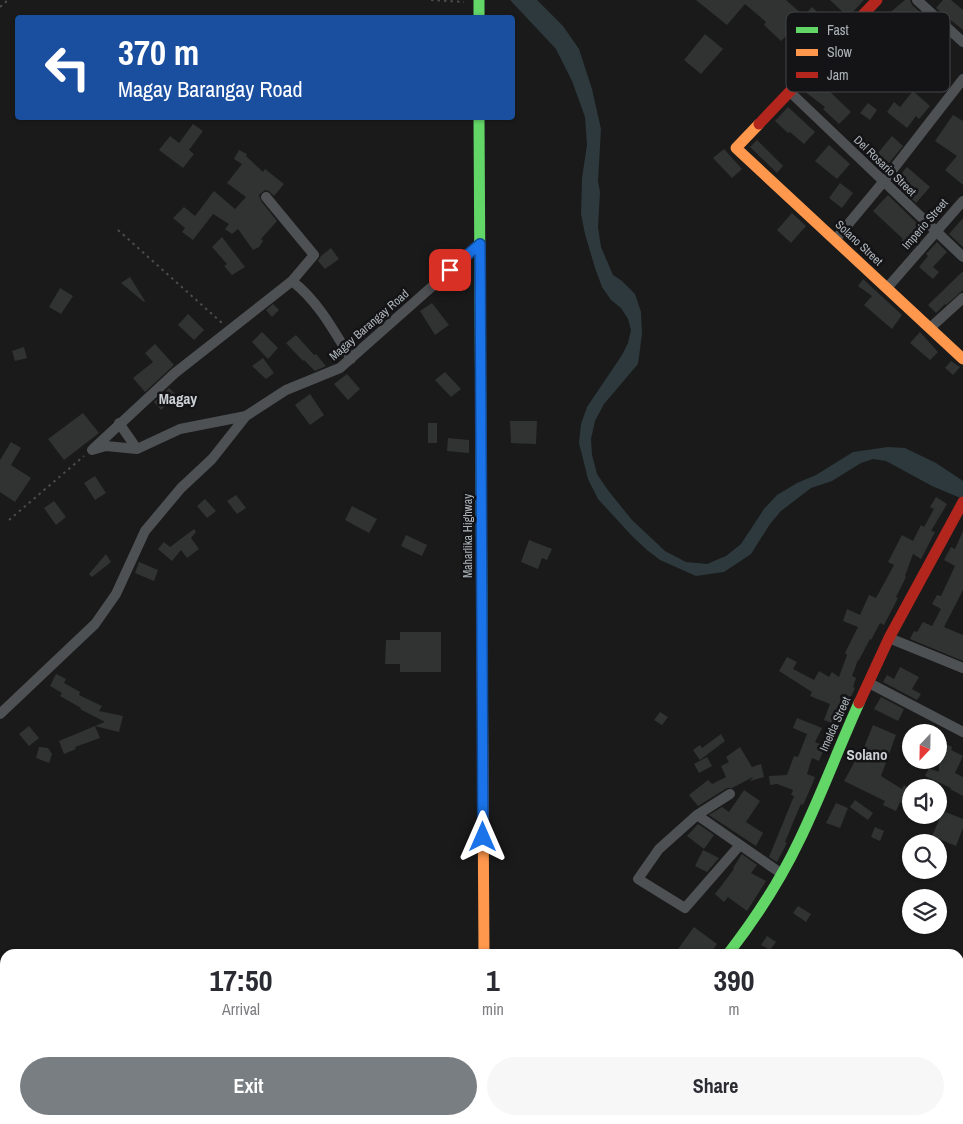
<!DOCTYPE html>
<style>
body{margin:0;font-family:"Archivo Narrow",sans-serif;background:#f7f7f7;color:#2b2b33;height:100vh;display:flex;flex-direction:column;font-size:19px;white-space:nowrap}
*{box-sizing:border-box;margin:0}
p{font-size:16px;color:#7c7c81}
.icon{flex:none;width:28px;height:28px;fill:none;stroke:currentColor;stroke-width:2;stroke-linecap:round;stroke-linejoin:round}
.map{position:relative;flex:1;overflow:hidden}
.panel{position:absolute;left:0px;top:949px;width:964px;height:176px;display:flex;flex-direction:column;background:#fff;border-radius:15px 15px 0 0;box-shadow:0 1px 4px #0004}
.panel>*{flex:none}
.banner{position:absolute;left:15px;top:15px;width:500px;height:105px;border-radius:5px;box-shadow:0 1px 4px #0004;background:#1a4fa0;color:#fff;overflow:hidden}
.needle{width:32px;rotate:202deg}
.tools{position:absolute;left:902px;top:724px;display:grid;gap:10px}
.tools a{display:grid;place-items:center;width:45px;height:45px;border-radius:50%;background:#fff;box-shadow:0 1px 4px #0004;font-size:25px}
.pin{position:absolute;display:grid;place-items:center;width:42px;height:42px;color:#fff;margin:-21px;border-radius:10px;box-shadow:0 2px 8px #0006}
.me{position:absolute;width:55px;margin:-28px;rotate:0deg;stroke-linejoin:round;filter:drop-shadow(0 0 4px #0008)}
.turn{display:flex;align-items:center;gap:18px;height:105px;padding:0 20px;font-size:22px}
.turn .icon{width:65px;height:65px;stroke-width:2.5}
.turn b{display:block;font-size:35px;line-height:42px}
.eta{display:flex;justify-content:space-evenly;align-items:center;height:85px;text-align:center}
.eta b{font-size:30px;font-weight:700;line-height:35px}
.button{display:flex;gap:10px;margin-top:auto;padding:10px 20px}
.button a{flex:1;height:58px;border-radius:30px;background:#797e82;color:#fff;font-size:20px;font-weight:700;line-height:58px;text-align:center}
.button a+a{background:#f7f7f7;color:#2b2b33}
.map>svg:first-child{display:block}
.water{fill:#2d393c}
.building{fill:#313232}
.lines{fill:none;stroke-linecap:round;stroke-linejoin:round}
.path{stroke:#4a4c4e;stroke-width:2;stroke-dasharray:2.5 4;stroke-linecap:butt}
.street{stroke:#4e5153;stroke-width:10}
.fast{stroke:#63d668;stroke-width:11}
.slow{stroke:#ff974d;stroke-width:11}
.jam{stroke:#b3261e;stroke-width:11}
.route-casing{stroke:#114b97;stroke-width:12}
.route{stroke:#1a73e8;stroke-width:9}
.labels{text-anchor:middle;stroke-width:5;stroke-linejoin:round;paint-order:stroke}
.street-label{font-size:12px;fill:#acb4ba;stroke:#141416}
.quarter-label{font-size:15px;font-weight:bold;fill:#cdd2d6;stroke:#141416}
.key{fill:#141416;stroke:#424447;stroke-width:1}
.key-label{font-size:14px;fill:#acb4ba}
</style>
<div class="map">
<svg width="963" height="1124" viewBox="0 0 963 1124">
<rect width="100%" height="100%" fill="#1a1a1a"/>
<path class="water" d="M 510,0 L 537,0 L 563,26 L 579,49 L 592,89 L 601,129 L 598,181 L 600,192 L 598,227 L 601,247 L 613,275 L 622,281 L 635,294 L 641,312 L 642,334 L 638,364 L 604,404 L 595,421 L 591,439 L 592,455 L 597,474 L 607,489 L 632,520 L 665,551 L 686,562 L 707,564 L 726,556 L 741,544 L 764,509 L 777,495 L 797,483 L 816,475 L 853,452 L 888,447 L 905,448 L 936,463 L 963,481 L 963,499 L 932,486 L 886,461 L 873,459 L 861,463 L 832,481 L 811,488 L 781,511 L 770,524 L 751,554 L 724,572 L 696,576 L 660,560 L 647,550 L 632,536 L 598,499 L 588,479 L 579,443 L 581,424 L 587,407 L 622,355 L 628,343 L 631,330 L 628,319 L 621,308 L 611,300 L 602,287 L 595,268 L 585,234 L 581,214 L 582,178 L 587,145 L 585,117 L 572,81 L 556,49 Z
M 0,1021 L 5,1024 L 5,1060 L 0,1057 Z
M 128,1120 L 177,1120 L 184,1124 L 135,1124 Z"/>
<path class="building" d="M 696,0 L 786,0 L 804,16 L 812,7 L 827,21 L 812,38 L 797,25 L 781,41 L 764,25 L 766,22 L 745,4 L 727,25 Z
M 830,0 L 864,0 L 848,17 Z
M 905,0 L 910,0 L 912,5 L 939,29 L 924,45 L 905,28 L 890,43 L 874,26 Z
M 943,0 L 951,0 L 963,10 L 963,30 L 936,8 Z
M 705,34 L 723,49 L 701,74 L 684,60 Z
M 816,78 L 827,86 L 825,87 L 851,112 L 839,124 L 823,109 L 825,107 L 804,91 Z
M 913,91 L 930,106 L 919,119 L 916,116 L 907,128 L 887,112 L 894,102 L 900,107 Z
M 868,103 L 877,110 L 870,120 L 860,113 Z
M 788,107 L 815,132 L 804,144 L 790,132 L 788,133 L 775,121 Z
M 953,115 L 963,121 L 963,185 L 945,170 L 957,156 L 935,141 Z
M 193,124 L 203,131 L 189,150 L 194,154 L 183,168 L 159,150 L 170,136 L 179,143 Z
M 892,136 L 903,146 L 889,163 L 878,153 Z
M 757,140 L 783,166 L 777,173 L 750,147 Z
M 829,145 L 850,164 L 837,179 L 815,161 Z
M 724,149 L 742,169 L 732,178 L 713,158 Z
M 239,150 L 247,154 L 246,156 L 263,172 L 265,169 L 284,184 L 274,196 L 269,191 L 265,190 L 259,195 L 261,201 L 277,221 L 261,239 L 263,241 L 259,247 L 253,250 L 238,229 L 232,234 L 225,229 L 229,224 L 213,214 L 193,240 L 182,232 L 185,228 L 173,218 L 184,207 L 195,216 L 214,191 L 235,209 L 246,197 L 227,183 L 242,164 L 234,159 Z
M 907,167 L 930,187 L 916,203 L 894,182 Z
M 840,183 L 853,193 L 842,208 L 829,198 Z
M 888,195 L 924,230 L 907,248 L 900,242 L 903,239 L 873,211 Z
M 792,213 L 806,226 L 791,243 L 777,230 Z
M 963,218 L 963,247 L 949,234 Z
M 222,237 L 245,267 L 232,275 L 224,266 L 227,264 L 212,247 Z
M 937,242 L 947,252 L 933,267 L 939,272 L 933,279 L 919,267 L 928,256 L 926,254 Z
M 331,248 L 339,259 L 325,269 L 318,261 L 321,256 Z
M 963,271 L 963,290 L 946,305 L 945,304 L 936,313 L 928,305 Z
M 130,277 L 145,301 L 144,302 L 121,283 Z
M 863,279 L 902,315 L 892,329 L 864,305 L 872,296 L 858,286 Z
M 60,288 L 73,296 L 61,314 L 49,307 Z
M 432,303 L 449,325 L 435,335 L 420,311 Z
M 273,304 L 279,310 L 272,317 L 266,310 Z
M 188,314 L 204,330 L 194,340 L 178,325 Z
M 262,332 L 278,348 L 268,359 L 252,342 Z
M 920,332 L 938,352 L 930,360 L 910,343 Z
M 296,335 L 314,355 L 316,354 L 326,366 L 315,371 L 304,360 L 303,361 L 286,343 Z
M 155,344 L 174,365 L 145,392 L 133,378 L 153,362 L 145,353 Z
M 24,347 L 27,358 L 15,361 L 12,351 Z
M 263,358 L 274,373 L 266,379 L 252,366 Z
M 951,361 L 960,367 L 953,375 L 945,368 Z
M 445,372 L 461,389 L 451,397 L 435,380 Z
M 347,374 L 360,389 L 348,400 L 334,384 Z
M 169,388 L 177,396 L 161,410 L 154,402 Z
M 310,394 L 324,415 L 310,425 L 295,405 Z
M 83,413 L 99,433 L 64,460 L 48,439 Z
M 510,421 L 537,421 L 536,444 L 511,443 Z
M 428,423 L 437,423 L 437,443 L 428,443 Z
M 448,438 L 469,440 L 469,453 L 447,451 Z
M 11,442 L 21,448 L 11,465 L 31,478 L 15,502 L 0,492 L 0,460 Z
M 95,476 L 106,493 L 95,500 L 84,483 Z
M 236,495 L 246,508 L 237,514 L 227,501 Z
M 936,497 L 947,504 L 931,531 L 935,532 L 921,559 L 913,554 L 905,576 L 906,577 L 896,597 L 898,598 L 884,625 L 880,623 L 871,640 L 870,639 L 859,660 L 858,660 L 852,676 L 856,678 L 853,687 L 855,688 L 841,719 L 834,717 L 832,723 L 824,720 L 830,704 L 810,696 L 812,692 L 779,671 L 787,657 L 797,662 L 793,669 L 814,680 L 819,671 L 829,677 L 832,672 L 839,677 L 847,655 L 845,653 L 858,627 L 843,621 L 847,609 L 860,615 L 869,595 L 876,598 L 894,565 L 888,562 L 902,535 L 913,541 L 921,525 L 924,527 L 934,509 L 930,507 Z
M 205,499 L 216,511 L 207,518 L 197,506 Z
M 54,501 L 66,517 L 56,525 L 44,508 Z
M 352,506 L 377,519 L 369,533 L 345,520 Z
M 194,529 L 196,532 L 191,538 L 199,549 L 187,558 L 181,550 L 172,561 L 158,549 L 164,542 L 170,547 Z
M 963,531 L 963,590 L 944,627 L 963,635 L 963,661 L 910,639 L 914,631 L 917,632 L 923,622 L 932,626 L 941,609 L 932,604 L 937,595 L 941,596 L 955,566 L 944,560 L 951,547 L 955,549 Z
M 406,535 L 427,545 L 422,556 L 401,546 Z
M 529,540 L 552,549 L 547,560 L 542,558 L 538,569 L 521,562 Z
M 106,554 L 111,562 L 92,577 L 89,574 Z
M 139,562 L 158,570 L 154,581 L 135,573 Z
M 400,632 L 441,632 L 441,672 L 400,672 L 400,664 L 385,664 L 386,640 L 400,640 Z
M 900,667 L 919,677 L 912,689 L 921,694 L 917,700 L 883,682 L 887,675 L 894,679 Z
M 56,674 L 66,679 L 64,683 L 80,692 L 79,695 L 102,706 L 99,711 L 123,716 L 119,732 L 95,726 L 105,722 L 80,709 L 81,708 L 60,696 L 62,693 L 50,686 Z
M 881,697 L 904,709 L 898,721 L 874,709 Z
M 660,712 L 668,717 L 662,725 L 654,720 Z
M 797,718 L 822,728 L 815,742 L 825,746 L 819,761 L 812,758 L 807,774 L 815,777 L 812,785 L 803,805 L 801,804 L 797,813 L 785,842 L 787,843 L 777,862 L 769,857 L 794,796 L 791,795 L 793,790 L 777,784 L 770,785 L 769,776 L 787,775 L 794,756 L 798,757 L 807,734 L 793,728 Z
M 873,725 L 896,735 L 881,776 L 902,789 L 904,785 L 911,790 L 911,810 L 900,802 L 896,811 L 883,805 L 885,801 L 844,781 L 859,754 L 861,755 Z
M 29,726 L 39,738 L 29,746 L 19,734 Z
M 95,726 L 100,738 L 75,747 L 76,749 L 64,754 L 59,741 Z
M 721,734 L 725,741 L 700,760 L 693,750 L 700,745 L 702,748 Z
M 939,740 L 952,747 L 951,750 L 963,756 L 955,773 L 963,777 L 963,796 L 950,789 L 951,788 L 925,776 L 929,768 L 939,772 Z
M 39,747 L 48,748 L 52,754 L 49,763 L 36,758 Z
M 740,747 L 752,767 L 761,764 L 764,777 L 750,781 L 753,777 L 732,788 L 727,788 L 698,806 L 689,795 L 708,780 L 712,784 L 726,777 L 721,766 L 729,762 L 726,757 Z
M 707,757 L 712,766 L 699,773 L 694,764 Z
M 744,790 L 760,801 L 746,822 L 763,833 L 756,846 L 709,815 L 722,807 L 729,812 Z
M 855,800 L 873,813 L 868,820 L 850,807 Z
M 836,803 L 848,808 L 840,828 L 826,823 Z
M 943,811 L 963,819 L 963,828 L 956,846 L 932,836 Z
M 698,824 L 714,835 L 704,849 L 687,836 Z
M 875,827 L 884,831 L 880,841 L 871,837 Z
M 703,850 L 719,858 L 707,872 L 695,866 Z
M 742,854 L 757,865 L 751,873 L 766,881 L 747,911 L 728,897 L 724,902 L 715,894 L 734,869 L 733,868 Z
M 798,906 L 811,914 L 806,922 L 793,913 Z
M 694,927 L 717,944 L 710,954 L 685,954 L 678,949 Z
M 767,936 L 776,942 L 770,950 L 761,945 Z"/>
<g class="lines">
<path class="path" d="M 431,0 L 464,2
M 0,7 L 8,0
M 118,230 L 222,323
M 9,520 L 84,456
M 0,995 L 5,998
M 0,1111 L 5,1113
M 20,1120 L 29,1124
M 239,1120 L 243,1124"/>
<path class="street" d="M 917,0 L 963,42
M 790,92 L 963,257
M 266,197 L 314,255 L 292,281
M 835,240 L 884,181 L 963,79
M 887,288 L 963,201
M 930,328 L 963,298
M 119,423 L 137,449
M 93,449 L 175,373 L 292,281 C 318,301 334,331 351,359
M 92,450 L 106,446 L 137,449 L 180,429 L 246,416 L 286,390 L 340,368 L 479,245
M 889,638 L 963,668
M 869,683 L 963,732
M 0,714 L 95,624 L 116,594 L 145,531 L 181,488 L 212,459 L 246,416
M 730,794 L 697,815 L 782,874
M 697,815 L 659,849 L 638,879 L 685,908 L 740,845"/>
<path class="fast" d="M 479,0 L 479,18
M 479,118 L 482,629
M 728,954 C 755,919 780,881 799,841 C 821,796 838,749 859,703
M 485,1120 L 485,1124
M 586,1124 L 590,1120"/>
<path class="slow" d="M 759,124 L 736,148 L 963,359
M 482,629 L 484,954"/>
<path class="jam" d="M 759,124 L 877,0
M 859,703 L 889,638 L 963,502"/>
</g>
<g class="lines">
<defs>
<path id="route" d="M 450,270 L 480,244 L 483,837"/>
</defs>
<use href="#route" class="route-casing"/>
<use href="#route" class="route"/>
</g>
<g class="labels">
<g class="street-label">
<text transform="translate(885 166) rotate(44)" y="4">Del Rosario Street</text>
<text transform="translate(925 224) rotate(-49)" y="4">Imperio Street</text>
<text transform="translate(859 243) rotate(43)" y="4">Solano Street</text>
<text transform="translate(369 325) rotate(-41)" y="4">Magay Barangay Road</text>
<text transform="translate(468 536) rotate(-90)" y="4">Maharlika Highway</text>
<text transform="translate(835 724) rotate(-66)" y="4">Imelda Street</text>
</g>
<g class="quarter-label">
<text x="178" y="404">Magay</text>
<text x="867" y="760">Solano</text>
</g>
</g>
<rect x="786" y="12" width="164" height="80" rx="8" class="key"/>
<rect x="796" y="27" width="22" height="6" fill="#63d668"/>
<rect x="796" y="49" width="22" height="7" fill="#ff974d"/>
<rect x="796" y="72" width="22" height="6" fill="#b3261e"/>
<g class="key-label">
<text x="827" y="35">Fast</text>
<text x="827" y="57">Slow</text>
<text x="827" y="80">Jam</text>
</g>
</svg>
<div class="tools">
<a><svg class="needle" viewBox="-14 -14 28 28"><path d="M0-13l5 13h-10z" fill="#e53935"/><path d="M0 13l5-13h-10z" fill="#7c7c81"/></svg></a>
<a><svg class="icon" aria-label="sound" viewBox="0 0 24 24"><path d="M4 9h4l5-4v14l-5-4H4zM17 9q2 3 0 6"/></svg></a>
<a><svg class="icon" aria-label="search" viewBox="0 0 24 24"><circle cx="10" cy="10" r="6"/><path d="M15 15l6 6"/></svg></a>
<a><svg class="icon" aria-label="layers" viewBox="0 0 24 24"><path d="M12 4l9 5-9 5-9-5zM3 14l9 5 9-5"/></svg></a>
</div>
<div class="pin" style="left:450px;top:270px;background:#d93025"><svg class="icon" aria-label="arrive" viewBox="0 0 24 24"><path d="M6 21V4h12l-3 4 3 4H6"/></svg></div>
<svg class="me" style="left:483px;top:837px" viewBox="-20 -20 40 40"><path d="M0-17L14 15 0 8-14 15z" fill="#1a73e8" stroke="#fff" stroke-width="4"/></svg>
<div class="banner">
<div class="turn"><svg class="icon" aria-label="left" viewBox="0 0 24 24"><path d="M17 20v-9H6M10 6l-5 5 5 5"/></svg><div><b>370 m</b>Magay Barangay Road</div></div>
</div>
<section class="panel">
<div class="eta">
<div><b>17:50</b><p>Arrival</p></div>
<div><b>1</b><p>min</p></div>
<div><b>390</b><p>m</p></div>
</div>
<div class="button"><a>Exit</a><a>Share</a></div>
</section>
</div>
